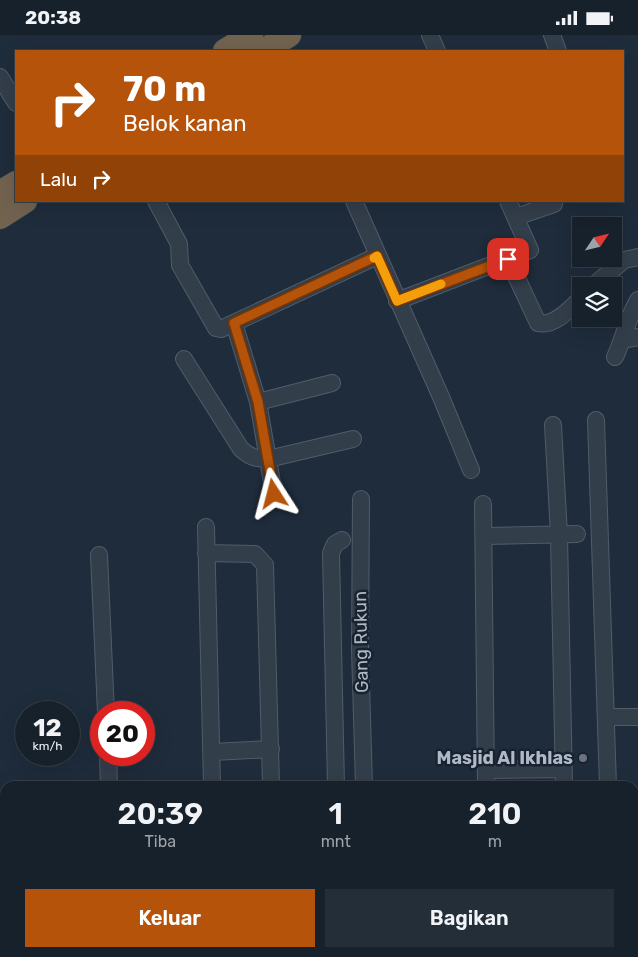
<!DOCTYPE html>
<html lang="id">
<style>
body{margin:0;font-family:Rubik,sans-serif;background:#242e38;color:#f1f3f6;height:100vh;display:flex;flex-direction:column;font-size:19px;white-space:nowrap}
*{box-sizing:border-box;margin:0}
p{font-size:16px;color:#9ea3a9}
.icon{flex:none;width:28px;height:28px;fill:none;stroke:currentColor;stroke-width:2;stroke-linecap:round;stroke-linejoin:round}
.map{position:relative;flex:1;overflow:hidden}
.side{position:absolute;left:0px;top:746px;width:639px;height:176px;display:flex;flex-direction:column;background:#17212c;border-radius:15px 15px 0 0;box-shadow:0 5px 20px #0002,0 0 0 1px #363e48}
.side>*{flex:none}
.banner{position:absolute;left:15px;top:15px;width:609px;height:152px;border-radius:0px;box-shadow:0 5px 20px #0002,0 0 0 1px #363e48;background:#b45309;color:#fff;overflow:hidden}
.needle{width:32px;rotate:55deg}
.controls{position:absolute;left:572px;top:182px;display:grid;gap:10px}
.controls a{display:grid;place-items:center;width:50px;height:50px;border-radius:0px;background:#17212c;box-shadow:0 5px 20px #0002,0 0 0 1px #363e48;font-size:25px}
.speed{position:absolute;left:15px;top:666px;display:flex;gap:10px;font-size:25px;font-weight:700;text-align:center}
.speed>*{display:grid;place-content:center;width:65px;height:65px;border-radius:50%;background:#17212c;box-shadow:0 5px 20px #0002,0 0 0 1px #363e48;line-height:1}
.speed small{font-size:12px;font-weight:400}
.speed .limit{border:8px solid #d22;background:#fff;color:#111}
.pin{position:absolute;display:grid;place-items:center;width:42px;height:42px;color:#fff;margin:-21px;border-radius:10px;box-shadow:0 2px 8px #0006}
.me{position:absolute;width:55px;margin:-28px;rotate:351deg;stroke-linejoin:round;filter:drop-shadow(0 0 4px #0008)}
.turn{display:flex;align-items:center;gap:18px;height:105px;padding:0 25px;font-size:22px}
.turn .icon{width:65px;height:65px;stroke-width:2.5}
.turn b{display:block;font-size:35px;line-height:42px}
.then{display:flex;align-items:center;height:48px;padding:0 25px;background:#0003;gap:10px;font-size:19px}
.eta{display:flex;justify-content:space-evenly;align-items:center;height:85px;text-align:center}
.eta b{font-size:30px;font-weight:600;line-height:35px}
.primary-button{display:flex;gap:10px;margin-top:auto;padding:10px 25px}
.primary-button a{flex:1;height:58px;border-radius:0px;background:#b45309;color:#fff;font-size:20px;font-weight:600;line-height:58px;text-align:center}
.primary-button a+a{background:#242e38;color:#f1f3f6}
.status{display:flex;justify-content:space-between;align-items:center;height:35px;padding:0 25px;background:#17212c;direction:ltr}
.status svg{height:14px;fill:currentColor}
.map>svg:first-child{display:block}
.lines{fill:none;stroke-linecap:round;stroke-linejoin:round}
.minor-casing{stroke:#515c69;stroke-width:18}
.highway-casing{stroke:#3e4956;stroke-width:25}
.minor{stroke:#333e4b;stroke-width:16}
.highway{stroke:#72634f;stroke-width:24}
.route-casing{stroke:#753606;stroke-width:12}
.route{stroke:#b45309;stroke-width:9}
.slow{stroke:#f59e0b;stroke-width:9}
.worship-dot{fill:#6b7280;stroke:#192330;stroke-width:2}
.labels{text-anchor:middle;stroke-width:5;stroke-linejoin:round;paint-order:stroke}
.street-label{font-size:18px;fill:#aeb9c7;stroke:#192330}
.poi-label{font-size:18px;font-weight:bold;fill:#aeb9c7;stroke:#192330;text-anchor:end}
</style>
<div class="status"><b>20:38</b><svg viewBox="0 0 49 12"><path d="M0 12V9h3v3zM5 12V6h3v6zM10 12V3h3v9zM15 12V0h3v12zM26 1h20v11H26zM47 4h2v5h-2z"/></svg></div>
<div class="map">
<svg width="638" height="922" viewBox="0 0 638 922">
<rect width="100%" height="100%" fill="#1f2c3b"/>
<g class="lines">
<defs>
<path id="minor" d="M 430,0 L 437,16
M 552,0 L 558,16
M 0,42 L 16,68
M 156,166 L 179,209 L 180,230 L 216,293 L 221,294 L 377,221
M 354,166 L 441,362 L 471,435
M 516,182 L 554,169
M 508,224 L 538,288 C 554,292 571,273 581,263
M 593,251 L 624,225 L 638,222
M 397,266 L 530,215 L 508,166
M 234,288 L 258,367 L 274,459
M 623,305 L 638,302
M 615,322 C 624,303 627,284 638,265
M 184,324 L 241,414 C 250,422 256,424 268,424 L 353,404
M 258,367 L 332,348
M 596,385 L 608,751
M 553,390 L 559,500 L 564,751
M 361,464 L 360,614 L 364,751
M 483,469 L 486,751
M 206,492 L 212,751
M 485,501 L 577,499
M 206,518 L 255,519 L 265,530 L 271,751
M 99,520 L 106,678
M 607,682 L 638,682
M 213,717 L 271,714
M 108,720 L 109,751
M 486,735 L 564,734
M 336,751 L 331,518 L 335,509 L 342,505
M 0,859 L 1,859
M 116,918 L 117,922
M 275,918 L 275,922
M 339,918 L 339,922
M 369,918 L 369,922
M 568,918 L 568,922
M 611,918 L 611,922
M 210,922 L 210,918"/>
<path id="highway" d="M 225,16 L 251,0
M 263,16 L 289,0
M 0,158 L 16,148
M 0,182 L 25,166"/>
</defs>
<use href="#minor" class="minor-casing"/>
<use href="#highway" class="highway-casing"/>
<use href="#minor" class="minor"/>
<use href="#highway" class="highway"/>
</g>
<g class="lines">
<defs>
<path id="route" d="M 274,459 L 258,367 L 234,288 L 377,221 L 397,266 L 508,224"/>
</defs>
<use href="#route" class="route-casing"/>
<use href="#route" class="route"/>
<path class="slow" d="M 374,223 L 377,221 L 397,266 L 441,249"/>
</g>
<circle class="worship-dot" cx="583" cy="723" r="5"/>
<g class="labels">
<g class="street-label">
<text transform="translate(361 607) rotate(-91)" y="6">Gang Rukun</text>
</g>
<g class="poi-label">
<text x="573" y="729">Masjid Al Ikhlas</text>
</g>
</g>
</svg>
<div class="controls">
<a><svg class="needle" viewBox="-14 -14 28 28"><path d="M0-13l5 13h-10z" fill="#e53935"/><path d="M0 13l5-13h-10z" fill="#9ea3a9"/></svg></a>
<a><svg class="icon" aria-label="layers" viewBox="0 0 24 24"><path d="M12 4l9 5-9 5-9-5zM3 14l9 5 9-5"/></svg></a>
</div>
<div class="speed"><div>12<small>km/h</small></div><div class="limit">20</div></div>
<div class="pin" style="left:508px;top:224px;background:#d93025"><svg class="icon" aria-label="arrive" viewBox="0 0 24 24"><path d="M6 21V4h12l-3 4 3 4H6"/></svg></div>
<svg class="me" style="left:274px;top:459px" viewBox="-20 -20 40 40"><path d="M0-17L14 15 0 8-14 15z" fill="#b45309" stroke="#fff" stroke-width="4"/></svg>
<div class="banner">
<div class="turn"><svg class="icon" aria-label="right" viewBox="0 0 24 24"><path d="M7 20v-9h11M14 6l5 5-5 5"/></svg><div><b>70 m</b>Belok kanan</div></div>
<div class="then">Lalu<svg class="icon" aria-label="right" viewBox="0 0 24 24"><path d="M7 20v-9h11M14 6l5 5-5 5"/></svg></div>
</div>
<section class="side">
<div class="eta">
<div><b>20:39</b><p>Tiba</p></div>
<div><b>1</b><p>mnt</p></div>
<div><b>210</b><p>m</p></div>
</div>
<div class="primary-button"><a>Keluar</a><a>Bagikan</a></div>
</section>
</div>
